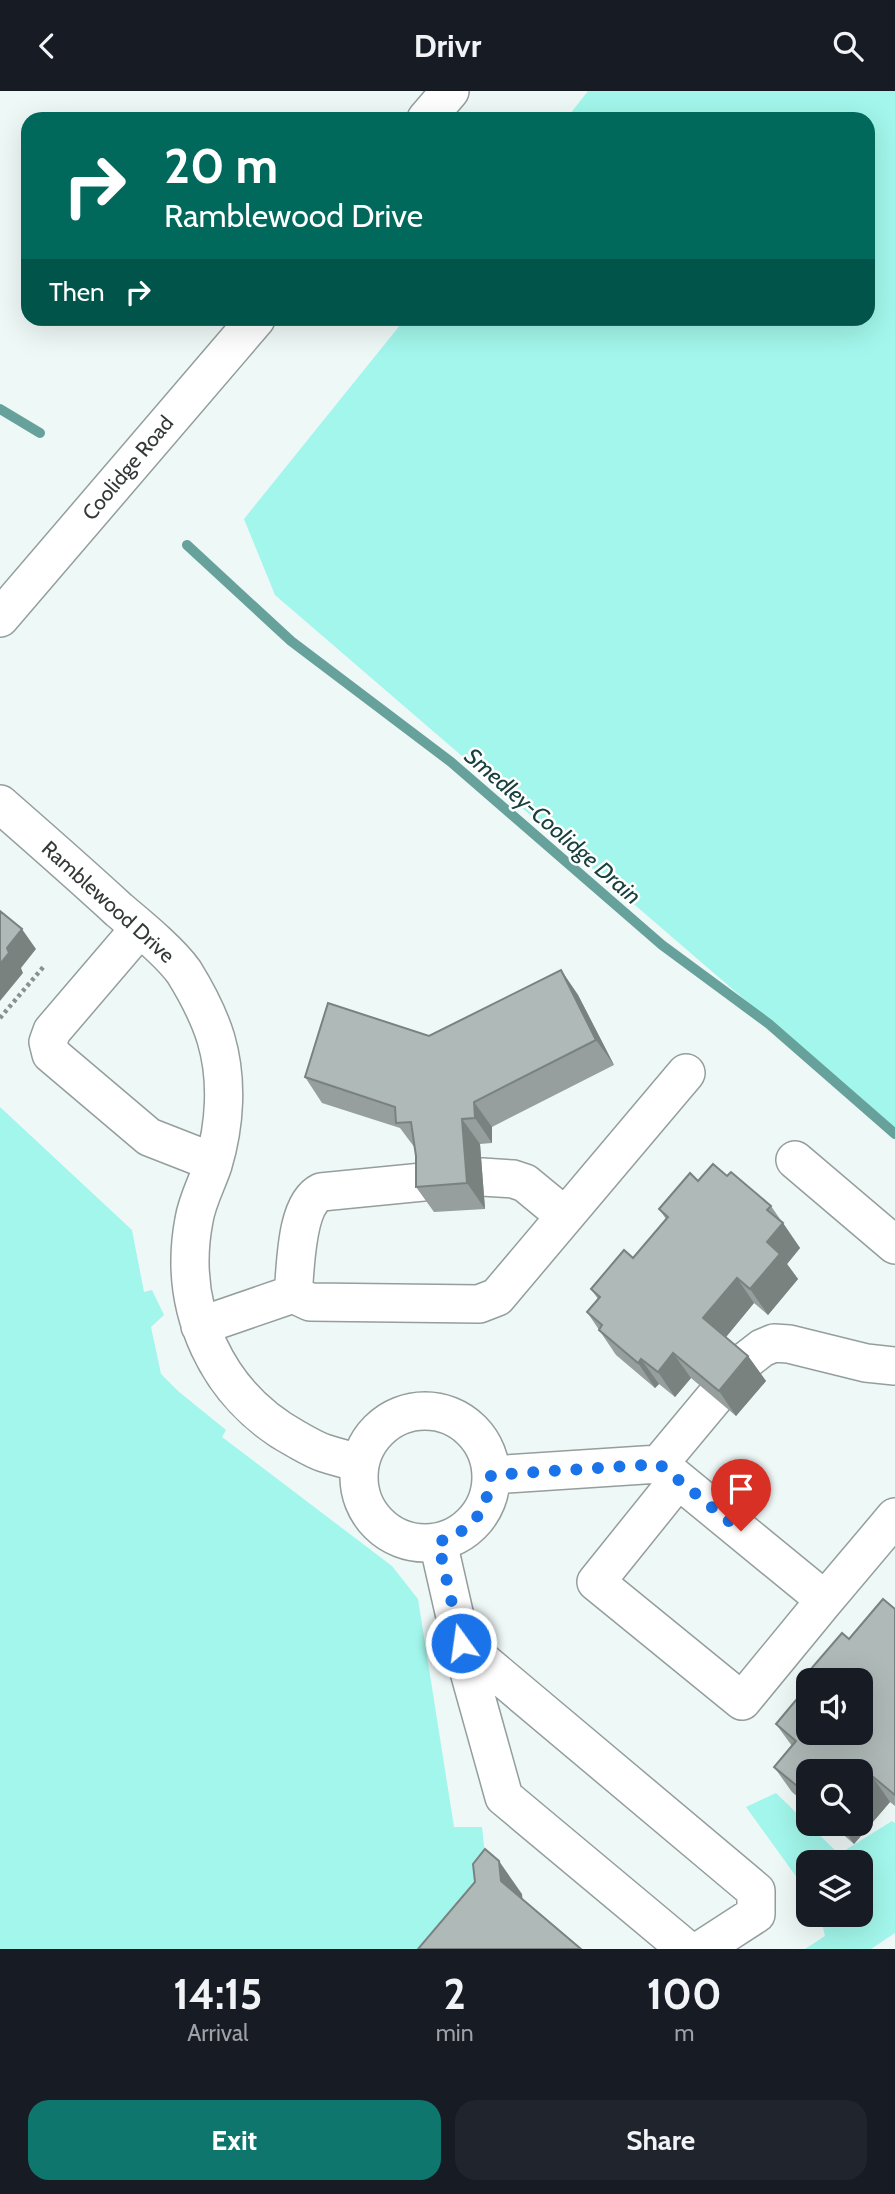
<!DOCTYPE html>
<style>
body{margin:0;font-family:Cabin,sans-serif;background:#20242c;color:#f1f3f6;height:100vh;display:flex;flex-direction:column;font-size:26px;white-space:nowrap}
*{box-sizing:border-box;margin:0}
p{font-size:23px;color:#9ea1a6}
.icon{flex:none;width:38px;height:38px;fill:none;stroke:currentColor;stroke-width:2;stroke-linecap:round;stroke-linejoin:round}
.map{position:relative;height:1858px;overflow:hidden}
.details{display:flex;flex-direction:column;background:#171b24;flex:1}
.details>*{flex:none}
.top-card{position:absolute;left:21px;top:21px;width:854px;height:214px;border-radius:21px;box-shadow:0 7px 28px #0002;background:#00695c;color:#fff;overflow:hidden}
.fabs{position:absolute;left:796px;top:1577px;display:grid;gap:14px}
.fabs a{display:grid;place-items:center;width:77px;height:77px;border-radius:14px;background:#171b24;box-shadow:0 7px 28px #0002;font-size:35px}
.pin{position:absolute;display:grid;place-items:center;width:60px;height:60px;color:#fff;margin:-72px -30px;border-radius:50% 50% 50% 0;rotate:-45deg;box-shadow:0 0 7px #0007}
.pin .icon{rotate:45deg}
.me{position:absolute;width:77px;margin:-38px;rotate:346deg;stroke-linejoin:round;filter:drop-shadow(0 0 5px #0008)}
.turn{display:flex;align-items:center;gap:24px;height:147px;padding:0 28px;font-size:32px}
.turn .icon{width:91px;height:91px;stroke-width:2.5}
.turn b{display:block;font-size:49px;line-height:60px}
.then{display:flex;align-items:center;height:66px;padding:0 28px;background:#0003;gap:14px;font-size:26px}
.eta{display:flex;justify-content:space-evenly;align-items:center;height:119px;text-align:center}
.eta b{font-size:42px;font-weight:700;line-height:49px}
.primary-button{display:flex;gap:14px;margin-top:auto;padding:14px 28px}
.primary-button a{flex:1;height:80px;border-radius:21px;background:#0f766e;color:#fff;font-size:28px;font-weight:700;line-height:80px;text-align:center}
.primary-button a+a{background:#20242c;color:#f1f3f6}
header{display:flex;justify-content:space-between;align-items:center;height:91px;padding:0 28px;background:#171b24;font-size:32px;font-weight:700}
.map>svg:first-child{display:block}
.green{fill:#a2f6eb}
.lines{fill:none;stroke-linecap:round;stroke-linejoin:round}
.stream{stroke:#66a29b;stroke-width:10}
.minor-casing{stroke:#949e9d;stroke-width:40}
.path{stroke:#89908f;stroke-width:4.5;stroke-dasharray:3.5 3.5;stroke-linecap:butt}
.minor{stroke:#fff;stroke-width:37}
.wall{fill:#969f9d}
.shaded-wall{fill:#7a8280}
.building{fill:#afb9b7;stroke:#7a8280;stroke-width:2;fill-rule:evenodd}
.route{stroke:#1a73e8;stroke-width:12;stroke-dasharray:0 21.6}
.labels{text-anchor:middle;stroke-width:5;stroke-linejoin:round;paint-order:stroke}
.street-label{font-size:21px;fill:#343838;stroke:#fff}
.water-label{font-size:23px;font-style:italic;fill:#18403c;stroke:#fff}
</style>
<header><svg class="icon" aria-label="back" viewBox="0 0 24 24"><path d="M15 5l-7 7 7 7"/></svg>Drivr<svg class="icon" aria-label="search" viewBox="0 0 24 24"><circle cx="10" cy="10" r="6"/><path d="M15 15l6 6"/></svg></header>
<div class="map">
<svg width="895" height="1858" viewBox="0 0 895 1858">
<rect width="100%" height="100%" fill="#eef8f7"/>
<path class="green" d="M 588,0 L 895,0 L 895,1038 L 275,504 L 244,428 L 405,228 L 868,228 L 868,28 L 566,28 Z
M 0,1016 L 132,1139 L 144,1201 L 152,1199 L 164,1224 L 151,1236 L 161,1283 L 178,1300 L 226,1339 L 222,1346 L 392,1475 L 418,1508 L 454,1736 L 482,1736 L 487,1783 L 450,1858 L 0,1858 Z
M 776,1702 L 839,1763 L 892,1730 L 895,1732 L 895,1842 L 871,1858 L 805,1858 L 825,1845 L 820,1824 L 861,1824 L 861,1771 L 808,1771 L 808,1802 L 746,1716 Z"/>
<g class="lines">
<path class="stream" d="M 0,318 L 40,342
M 187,454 L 291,550 L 451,671 L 662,854 L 769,933 L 895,1043"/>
<defs>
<path id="minor" d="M 426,28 L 450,0
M 0,527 L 256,228
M 0,713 C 40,748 80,783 119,819 C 138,835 170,861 184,881 C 197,902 209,925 216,948 C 228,989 225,1034 213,1074 C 207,1092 197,1110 194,1129 C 177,1218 217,1305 296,1348 C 305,1353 315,1359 324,1362 C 336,1366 348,1369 360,1372
M 140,837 L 52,940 L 48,951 L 51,963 L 149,1046 L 213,1071
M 795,1069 L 895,1154
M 482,1086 L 513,1088 L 525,1092 L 565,1125
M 293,1203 C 296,1176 295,1114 321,1101 L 433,1090
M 200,1235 L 293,1203 L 310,1211 L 479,1213 L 497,1206 L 686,982
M 744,1271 L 762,1257 L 774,1252 L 789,1253 L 866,1272 L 895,1275
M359 1386a66 66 0 1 1 132 0a66 66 0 1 1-132 0Z
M 659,1373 L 714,1307
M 491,1384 L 659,1373 L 825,1509 L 742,1610 L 596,1491 L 678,1389
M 438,1451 L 461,1552 L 504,1706 L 686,1858
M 825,1509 L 895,1426
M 461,1552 L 756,1800 L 756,1823 L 702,1858"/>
</defs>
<use href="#minor" class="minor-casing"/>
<path class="path" d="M 0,927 L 45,874"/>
<use href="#minor" class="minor"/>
</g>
<path class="wall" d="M 561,879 L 578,904 L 614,974 L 492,1036 L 492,1052 L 480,1053 L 485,1118 L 434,1121 L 416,1096 L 415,1057 L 400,1037 L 322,1012 L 305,986 L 429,945 Z
M 727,1085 L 771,1115 L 800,1157 L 787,1173 L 798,1188 L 768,1224 L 754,1212 L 726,1246 L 748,1265 L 766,1290 L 736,1325 L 691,1287 L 675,1306 L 659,1293 L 655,1297 L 616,1264 L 587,1221 L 598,1208 L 591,1198 L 633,1167 L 666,1128 L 659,1118 Z
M 895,1518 L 895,1715 L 890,1711 L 854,1753 L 830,1732 L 861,1732 L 808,1680 L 808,1715 L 792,1701 L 774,1676 L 792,1655 L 776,1633 L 802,1602 L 812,1582 L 810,1579 L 849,1548 Z"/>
<path class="shaded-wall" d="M 22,838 L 36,858 L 21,877 L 23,882 L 0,910 L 0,873 L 7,857 Z
M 561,879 L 578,904 L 614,974 L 596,949 Z
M 474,1011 L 492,1036 L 492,1052 L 475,1027 Z
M 462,1028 L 480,1053 L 485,1118 L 467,1092 Z
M 783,1132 L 800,1157 L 787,1173 L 798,1188 L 768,1224 L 750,1198 L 767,1151 Z
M 737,1187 L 754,1212 L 721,1252 L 703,1227 Z
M 673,1262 L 691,1287 L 675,1306 L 658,1281 Z
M 748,1265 L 766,1290 L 736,1325 L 719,1300 Z
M 641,1268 L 659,1293 L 655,1297 L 638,1272 Z
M 872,1685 L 890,1711 L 854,1753 L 840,1732 L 861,1732 L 861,1699 Z
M 499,1770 L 522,1803 L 524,1822 L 501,1790 Z"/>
<path class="building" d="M 0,820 L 22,838 L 7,857 L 9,862 L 0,873 Z
M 561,879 L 596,949 L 474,1011 L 475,1027 L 462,1028 L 467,1092 L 416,1096 L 416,1065 L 411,1031 L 396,1032 L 395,1016 L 305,986 L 328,912 L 429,945 Z
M 713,1073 L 727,1085 L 731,1081 L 771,1115 L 767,1119 L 783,1132 L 767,1151 L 780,1163 L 750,1198 L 737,1187 L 703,1227 L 748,1265 L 719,1300 L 673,1262 L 658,1281 L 641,1268 L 638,1272 L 599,1239 L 602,1234 L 587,1221 L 600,1206 L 591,1198 L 624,1159 L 633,1167 L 668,1126 L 659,1118 L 690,1082 L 698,1090 Z
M 883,1508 L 895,1518 L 895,1704 L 872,1685 L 861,1699 L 861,1680 L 808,1680 L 808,1704 L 774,1676 L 796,1650 L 776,1633 L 802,1602 L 801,1596 L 813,1581 L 810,1579 L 842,1542 L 849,1548 ZM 808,1589 L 861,1589 L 861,1642 L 808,1642 Z
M 485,1758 L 499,1770 L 501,1790 L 581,1858 L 418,1858 L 475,1791 L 473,1773 Z"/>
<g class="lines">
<path class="route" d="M 461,1552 L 438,1451 C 473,1439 487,1421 491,1384 L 659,1373 L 741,1440"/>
</g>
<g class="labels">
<g class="street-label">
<text transform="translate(128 377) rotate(-50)" y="7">Coolidge Road</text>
<text transform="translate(108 811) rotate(42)" y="7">Ramblewood Drive</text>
</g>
<g class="water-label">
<text transform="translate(553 735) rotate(41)" y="8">Smedley-Coolidge Drain</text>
</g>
</g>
</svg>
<div class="fabs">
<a><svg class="icon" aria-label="sound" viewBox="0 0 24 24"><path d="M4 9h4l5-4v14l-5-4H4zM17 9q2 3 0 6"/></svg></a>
<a><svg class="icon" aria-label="search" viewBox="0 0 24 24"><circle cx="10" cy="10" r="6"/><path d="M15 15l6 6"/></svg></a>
<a><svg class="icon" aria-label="layers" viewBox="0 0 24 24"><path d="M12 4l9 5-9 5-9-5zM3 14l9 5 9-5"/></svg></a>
</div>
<div class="pin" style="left:741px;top:1440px;background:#d93025"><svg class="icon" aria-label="arrive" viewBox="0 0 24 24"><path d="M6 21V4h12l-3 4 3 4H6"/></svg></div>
<svg class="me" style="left:461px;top:1552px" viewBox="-20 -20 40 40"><circle r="17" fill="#1a73e8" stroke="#fff" stroke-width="3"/><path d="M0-11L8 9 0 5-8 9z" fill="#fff"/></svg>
<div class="top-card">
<div class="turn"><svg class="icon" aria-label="right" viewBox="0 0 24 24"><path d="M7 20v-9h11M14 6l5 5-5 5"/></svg><div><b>20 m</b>Ramblewood Drive</div></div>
<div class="then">Then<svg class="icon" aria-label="right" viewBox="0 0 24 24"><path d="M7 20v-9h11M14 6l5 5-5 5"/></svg></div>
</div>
</div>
<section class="details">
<div class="eta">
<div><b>14:15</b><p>Arrival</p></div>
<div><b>2</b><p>min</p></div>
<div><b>100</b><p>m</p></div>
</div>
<div class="primary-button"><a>Exit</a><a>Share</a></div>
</section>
